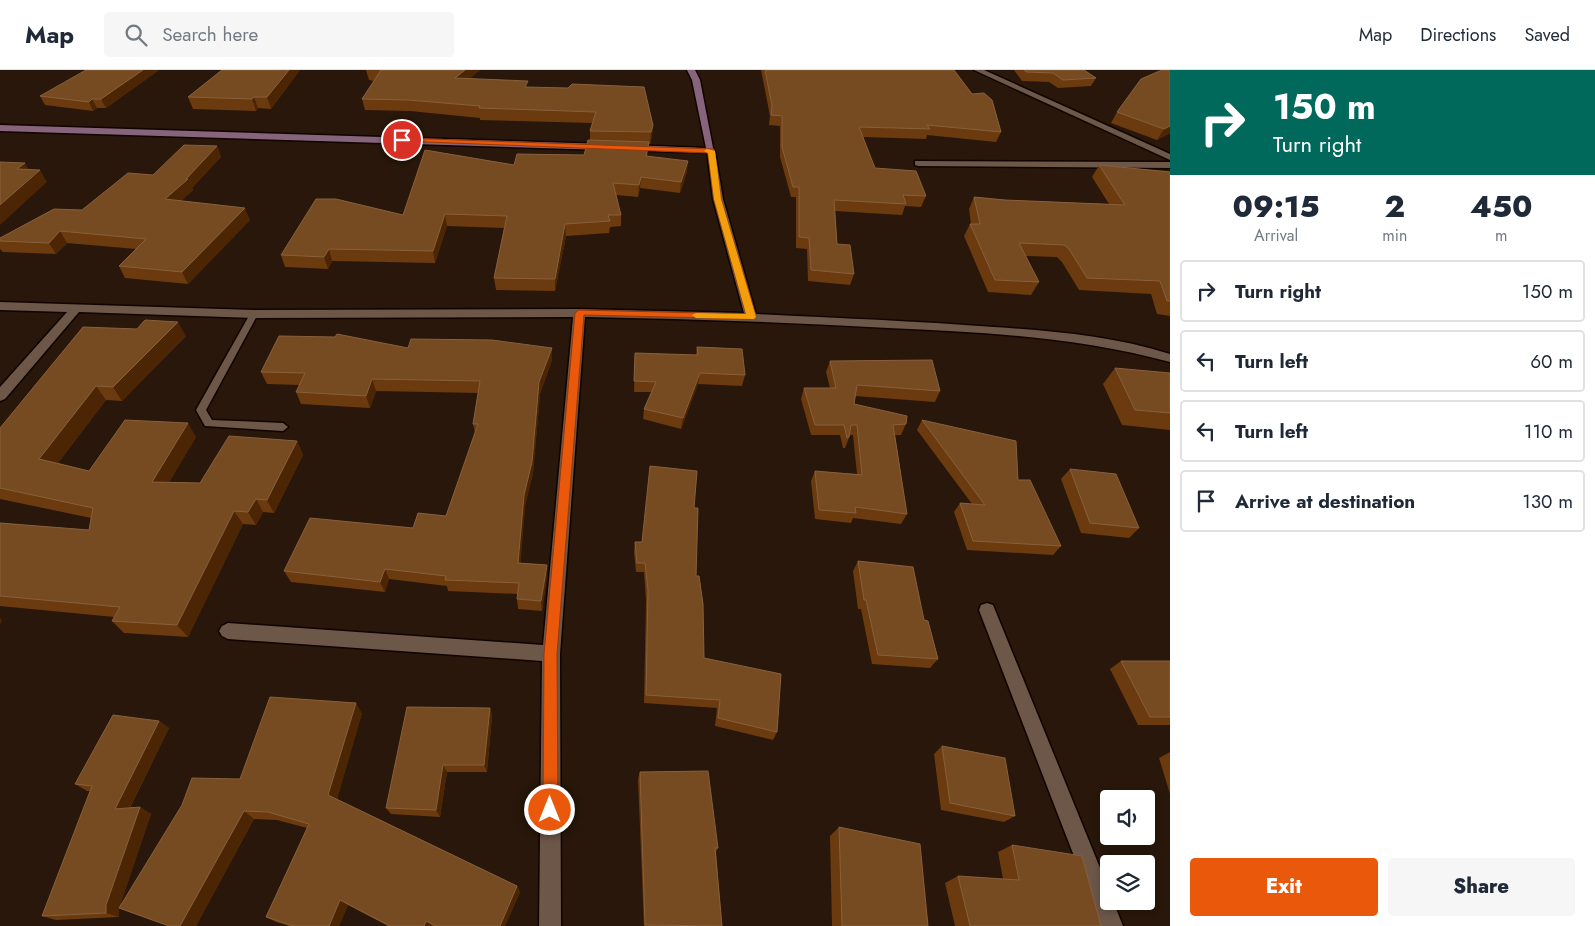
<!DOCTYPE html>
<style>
body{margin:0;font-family:Jost,sans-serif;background:#f6f6f7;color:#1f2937;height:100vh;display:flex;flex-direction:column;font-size:19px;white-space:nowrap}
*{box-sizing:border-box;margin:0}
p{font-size:16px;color:#747a83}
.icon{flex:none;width:28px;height:28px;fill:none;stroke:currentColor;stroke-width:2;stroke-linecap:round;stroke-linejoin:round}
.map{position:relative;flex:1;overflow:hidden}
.sheet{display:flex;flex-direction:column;background:#fff;width:425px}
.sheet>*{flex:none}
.top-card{background:#00695c;color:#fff;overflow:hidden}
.fabs{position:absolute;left:1100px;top:720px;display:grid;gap:10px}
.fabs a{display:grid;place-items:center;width:55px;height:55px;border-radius:5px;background:#fff;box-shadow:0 2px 8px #0003;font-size:25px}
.pin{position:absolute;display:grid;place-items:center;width:42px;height:42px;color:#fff;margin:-21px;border:2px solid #fff;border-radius:50%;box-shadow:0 1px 5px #0007}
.me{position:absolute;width:55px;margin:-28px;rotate:0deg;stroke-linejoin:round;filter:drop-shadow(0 0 4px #0008)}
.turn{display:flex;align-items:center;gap:18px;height:105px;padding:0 20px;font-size:22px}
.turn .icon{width:65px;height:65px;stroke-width:2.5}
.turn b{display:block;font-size:35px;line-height:42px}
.eta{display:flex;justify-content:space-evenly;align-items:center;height:85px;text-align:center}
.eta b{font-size:30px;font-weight:800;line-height:35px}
.button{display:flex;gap:10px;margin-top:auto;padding:10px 20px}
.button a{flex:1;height:58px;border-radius:5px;background:#ea580c;color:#fff;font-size:20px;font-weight:800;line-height:58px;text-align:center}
.button a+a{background:#f6f6f7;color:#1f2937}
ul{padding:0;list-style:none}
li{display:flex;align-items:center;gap:15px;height:62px;margin:0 10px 8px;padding:0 10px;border:2px solid #e0e1e3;border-radius:5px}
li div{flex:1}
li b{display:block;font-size:19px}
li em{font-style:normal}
header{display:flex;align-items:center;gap:30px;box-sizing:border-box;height:70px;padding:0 25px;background:#fff;border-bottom:1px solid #e0e1e3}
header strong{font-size:24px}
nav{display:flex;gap:28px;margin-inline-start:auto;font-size:18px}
.search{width:350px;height:45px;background:#f6f6f7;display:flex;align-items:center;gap:12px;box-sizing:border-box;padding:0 18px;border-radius:5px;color:#747a83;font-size:19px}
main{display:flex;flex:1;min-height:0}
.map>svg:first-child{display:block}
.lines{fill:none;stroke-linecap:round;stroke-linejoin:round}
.lane-casing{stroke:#100300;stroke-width:3}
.street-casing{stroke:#100300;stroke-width:3}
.secondary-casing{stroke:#100300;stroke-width:3}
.lane{fill:#6c5749;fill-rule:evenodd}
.street{fill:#6c5749;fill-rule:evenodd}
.secondary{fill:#86647b;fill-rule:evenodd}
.wall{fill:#6b3a0e}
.shaded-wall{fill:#4b2504}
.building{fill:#774b22;stroke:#87603c}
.route{fill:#ea580c;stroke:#983908}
.slow{fill:#f59e0b}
</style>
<header>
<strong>Map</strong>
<div class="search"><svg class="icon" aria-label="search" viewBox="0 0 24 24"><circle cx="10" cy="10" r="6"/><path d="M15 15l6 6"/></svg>Search here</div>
<nav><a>Map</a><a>Directions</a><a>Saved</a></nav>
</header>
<main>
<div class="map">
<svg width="1170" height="856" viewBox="0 0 1170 856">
<rect width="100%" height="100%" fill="#28170a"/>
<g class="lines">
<defs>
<path id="lane" d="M 254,241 L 258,244 L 206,340 L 212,350 L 283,353 L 288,357 L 283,361 L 205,356 L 196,340 L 250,244 Z"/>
<path id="street" d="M 974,0 L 984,0 L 1170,84 L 1170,90 Z
M 711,78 L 715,81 L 723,129 L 756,244 C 835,248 915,251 994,257 C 1054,261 1113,266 1170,284 L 1170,292 C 1078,267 983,262 888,258 C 787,252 686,249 585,247 L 560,584 L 561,856 L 539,856 L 542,591 L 228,569 L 222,566 L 219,561 L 222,556 L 228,553 L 543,575 L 573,247 L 254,248 L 79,242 L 5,329 L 0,331 L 0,317 L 67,242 L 0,240 L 0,232 L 254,240 L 579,239 L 744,243 L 713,129 L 707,81 Z
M 915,91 L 1170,92 L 1170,98 L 918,96 L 915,95 Z
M 987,533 L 993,535 L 995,540 L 1109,820 L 1109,831 L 1113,831 L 1123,856 L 1101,856 L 979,540 L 981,535 Z"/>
<path id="secondary" d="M 687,0 L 695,0 L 700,10 L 714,83 L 626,80 L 626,76 L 629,75 L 706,78 L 692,10 Z
M 0,55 L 606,74 L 610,77 L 606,80 L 0,61 Z"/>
</defs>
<use href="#lane" class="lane-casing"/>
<use href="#street" class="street-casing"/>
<use href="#secondary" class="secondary-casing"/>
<use href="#lane" class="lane"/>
<use href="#street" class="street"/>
<use href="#secondary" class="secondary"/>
</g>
<path class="wall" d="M 159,0 L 106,38 L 97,38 L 93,41 L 45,35 L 40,26 Z
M 222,0 L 300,0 L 271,39 L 258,38 L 256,41 L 193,39 L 188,27 Z
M 366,0 L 480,0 L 470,8 L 528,17 L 653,55 L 652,66 L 650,74 L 649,74 L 647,86 L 687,102 L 680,123 L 640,118 L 638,127 L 616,125 L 621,145 L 621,156 L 610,157 L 609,163 L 566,166 L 555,221 L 496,220 L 494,208 L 504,158 L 447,156 L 435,193 L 332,191 L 328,199 L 285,197 L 281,185 L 403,145 L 514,95 L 584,85 L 590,70 L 590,61 L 592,53 L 480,50 L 480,48 L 410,41 L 365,40 L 362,29 L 374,11 L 369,10 Z
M 761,0 L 954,0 L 1001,62 L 996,72 L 927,65 L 926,69 L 863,67 L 875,98 L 926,126 L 921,137 L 905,136 L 902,145 L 835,141 L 837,174 L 854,204 L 850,215 L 808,211 L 807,179 L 796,178 L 796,127 L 791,127 L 780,87 L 780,56 L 769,55 L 770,46 Z
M 1014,0 L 1084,0 L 1096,8 L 1091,16 L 1058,18 L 1049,12 L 1022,11 Z
M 1141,9 L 1170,63 L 1157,70 L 1111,53 L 1117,42 Z
M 217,76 L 221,87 L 192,118 L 193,120 L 181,131 L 250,150 L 188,214 L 125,208 L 119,196 L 136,179 L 67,173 L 56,184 L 3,182 L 0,179 L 0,168 L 82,140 L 153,105 Z
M 1099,95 L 1170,102 L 1170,246 L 1157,244 L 1151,224 L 1079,220 L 1062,192 L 1057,187 L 1025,186 L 1039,212 L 1031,225 L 988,222 L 964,166 L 970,154 L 971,154 L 969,139 L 974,127 L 1005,130 L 1109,134 L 1092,107 Z
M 137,259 L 186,266 L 122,331 L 106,330 L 58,393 L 89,401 L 196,367 L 169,412 L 200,413 L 297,371 L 303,385 L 274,443 L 263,442 L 256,455 L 243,454 L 188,567 L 124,563 L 112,551 L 114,547 L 0,536 L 0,453 L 89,460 L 91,448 L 0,429 L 0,358 Z
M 697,277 L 745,305 L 742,316 L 698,314 L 681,359 L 643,349 L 644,339 L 652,322 L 634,322 L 635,283 L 696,285 Z
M 408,278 L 552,278 L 552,290 L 540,324 L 533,403 L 525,436 L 520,493 L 547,495 L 547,506 L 542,541 L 518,539 L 517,529 L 518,524 L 448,521 L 447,516 L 389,509 L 385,522 L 291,512 L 284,501 L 446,446 L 475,363 L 473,354 L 479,323 L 376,321 L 370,338 L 301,334 L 296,322 L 300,315 L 267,314 L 261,302 Z
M 830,291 L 940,321 L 935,332 L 855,326 L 854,334 L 906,354 L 901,365 L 895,365 L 907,444 L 901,454 L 853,448 L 851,453 L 815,449 L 811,411 L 815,401 L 857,404 L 853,365 L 850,365 L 845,378 L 843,378 L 840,365 L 811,365 L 801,329 L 804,318 L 830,318 L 826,302 Z
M 1115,298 L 1170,303 L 1170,360 L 1122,355 L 1103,314 Z
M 922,350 L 1018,410 L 1061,476 L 1053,485 L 967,480 L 954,442 L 960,433 L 972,434 L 917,360 Z
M 1070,399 L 1139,458 L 1129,468 L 1081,463 L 1061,409 Z
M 694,438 L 696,506 L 704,588 L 777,662 L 773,670 L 715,656 L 717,638 L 644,633 L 646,530 L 644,502 L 636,502 L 634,482 L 635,472 L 642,472 Z
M 858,491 L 924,550 L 938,589 L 930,598 L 872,594 L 861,539 L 858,539 L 853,501 Z
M 1121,591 L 1170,591 L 1170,655 L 1138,655 L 1110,599 Z
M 490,638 L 492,646 L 487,702 L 447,702 L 440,747 L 391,744 L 386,738 Z
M 362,643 L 337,729 L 517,816 L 520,822 L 505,856 L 388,856 L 348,835 L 339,856 L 289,856 L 276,852 L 266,847 L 307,758 L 277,750 L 254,749 L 196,856 L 169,856 L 119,838 L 119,847 L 56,850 L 42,846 L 91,721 L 87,721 L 75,714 L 159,651 L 169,658 L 130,738 L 140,737 L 151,744 L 120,835 L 240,709 Z
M 942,676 L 1015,746 L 1004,752 L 941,740 L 934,684 Z
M 1170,682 L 1170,724 L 1159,688 Z
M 640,702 L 718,778 L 716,782 L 722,856 L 644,856 L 638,709 Z
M 839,757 L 928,856 L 832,856 L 830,766 Z
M 1012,775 L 1101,856 L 955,856 L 945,813 L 958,806 L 1003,809 L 998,782 Z"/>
<path class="shaded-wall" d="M 143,0 L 159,0 L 106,38 L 101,29 Z
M 289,0 L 300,0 L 271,39 L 267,27 Z
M 465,0 L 480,0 L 456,19 L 455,8 Z
M 254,27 L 258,38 L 256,41 L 252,29 Z
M 92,29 L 97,38 L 93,41 L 89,32 Z
M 653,55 L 652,66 L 650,74 L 651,62 Z
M 1170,56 L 1170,63 L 1157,70 L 1164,59 Z
M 649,72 L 648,83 L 645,97 L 646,86 Z
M 217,76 L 221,87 L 192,118 L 193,120 L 171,141 L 165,129 Z
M 688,91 L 687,102 L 680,123 L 681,112 Z
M 25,93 L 32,105 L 17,99 Z
M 40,100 L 47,112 L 0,155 L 0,135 Z
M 641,107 L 640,118 L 638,127 L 639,115 Z
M 245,138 L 250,150 L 188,214 L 182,202 Z
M 445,144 L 447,156 L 435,193 L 433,181 Z
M 565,154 L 566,166 L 555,221 L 555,209 Z
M 60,161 L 67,173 L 56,184 L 49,173 Z
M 329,179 L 332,191 L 328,199 L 324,187 Z
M 178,252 L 186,266 L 122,331 L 113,317 Z
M 552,278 L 552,290 L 540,324 L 533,403 L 525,436 L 520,504 L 518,493 L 524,425 L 539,312 Z
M 700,303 L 698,314 L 681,359 L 683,348 Z
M 372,309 L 376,321 L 370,338 L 366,326 Z
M 96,316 L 106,330 L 51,402 L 39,389 Z
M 188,353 L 196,367 L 162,425 L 152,412 Z
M 297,371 L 303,385 L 274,443 L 267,430 Z
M 256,429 L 263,442 L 256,455 L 248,442 Z
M 234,441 L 243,454 L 188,567 L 177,555 Z
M 547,495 L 547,506 L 542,541 L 541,531 Z
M 385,499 L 389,509 L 385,522 L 380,512 Z
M 0,548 L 2,550 L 0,555 Z
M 356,633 L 362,643 L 336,733 L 328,725 Z
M 490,638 L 492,646 L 487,702 L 484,695 Z
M 159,651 L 169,658 L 126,745 L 115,739 Z
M 443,695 L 447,702 L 440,747 L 436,740 Z
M 140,737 L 151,744 L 119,839 L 119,847 L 106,843 L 106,835 Z
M 244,741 L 254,749 L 196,856 L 180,856 Z
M 517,816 L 520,822 L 505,856 L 500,856 Z
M 340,830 L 348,835 L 339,856 L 329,856 Z
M 426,851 L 432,855 L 431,856 L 424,856 Z"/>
<path class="building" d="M 86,0 L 143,0 L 101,29 L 92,29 L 89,32 L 40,26 Z
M 222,0 L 289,0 L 267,27 L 254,27 L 252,29 L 188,27 Z
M 381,0 L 465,0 L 455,8 L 528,11 L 525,17 L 568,18 L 572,14 L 644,17 L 653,55 L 651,62 L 590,61 L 596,42 L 479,38 L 480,36 L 408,30 L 362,29 Z
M 765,0 L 954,0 L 972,24 L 984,23 L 992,30 L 1001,62 L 927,55 L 930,59 L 859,57 L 875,98 L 916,101 L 926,126 L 903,125 L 906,134 L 834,130 L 837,174 L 850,175 L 854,204 L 811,200 L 809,168 L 799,167 L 799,117 L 793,117 L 782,77 L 782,46 L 771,45 L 772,36 Z
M 1024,0 L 1084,0 L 1096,8 L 1063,10 L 1053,3 L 1026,2 Z
M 1162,0 L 1170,0 L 1170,56 L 1164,59 L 1117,42 L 1141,9 Z
M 588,70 L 649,72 L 646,86 L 688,91 L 681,112 L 641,107 L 639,115 L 613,113 L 621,145 L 608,145 L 610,151 L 565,154 L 555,209 L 494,208 L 507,146 L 445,144 L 433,181 L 329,179 L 324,187 L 281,185 L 316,129 L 336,129 L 403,145 L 425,80 L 514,95 L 517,84 L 584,85 Z
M 184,75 L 217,76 L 186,109 L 188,109 L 165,129 L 245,138 L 182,202 L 119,196 L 146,169 L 60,161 L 49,173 L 0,171 L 0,168 L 54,139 L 82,140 L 128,103 L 153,105 Z
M 0,92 L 25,93 L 17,99 L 40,100 L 0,135 Z
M 1099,95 L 1170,102 L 1170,231 L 1167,231 L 1160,211 L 1087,208 L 1069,179 L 1064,175 L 1019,173 L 1039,212 L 995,210 L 970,154 L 980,154 L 974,127 L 1005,130 L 1125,135 Z
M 145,250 L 178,252 L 113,317 L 96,316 L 39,389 L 89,401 L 125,350 L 188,353 L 152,412 L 200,413 L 229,366 L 297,371 L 267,430 L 256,429 L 248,442 L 234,441 L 177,555 L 112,551 L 120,537 L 0,526 L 0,453 L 89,460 L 93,438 L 0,418 L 0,358 L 83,257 L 137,259 Z
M 337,264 L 408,278 L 411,269 L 492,270 L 552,278 L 539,312 L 532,392 L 524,425 L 518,493 L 547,495 L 541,531 L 517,529 L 519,513 L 445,510 L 446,506 L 385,499 L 380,512 L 284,501 L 310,448 L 413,458 L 418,443 L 446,446 L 478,354 L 473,354 L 480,311 L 372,309 L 366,326 L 296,322 L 305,303 L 261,302 L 279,266 L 335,267 Z
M 697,277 L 742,279 L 745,305 L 700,303 L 683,348 L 644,339 L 656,312 L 634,311 L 635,283 L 698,285 Z
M 932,290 L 940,321 L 857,315 L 854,334 L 907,346 L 906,354 L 893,355 L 907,444 L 855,437 L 856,443 L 819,440 L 815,401 L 862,405 L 857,355 L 851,355 L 849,367 L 847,368 L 844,355 L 815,355 L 804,318 L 836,318 L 830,291 Z
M 1115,298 L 1170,303 L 1170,343 L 1135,340 Z
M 922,350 L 1016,371 L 1018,410 L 1030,410 L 1061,476 L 973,471 L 960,433 L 985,435 Z
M 650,396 L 697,401 L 694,438 L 698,438 L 696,506 L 699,506 L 703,534 L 704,588 L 781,604 L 777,662 L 718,648 L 720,630 L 646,625 L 648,520 L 645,493 L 637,493 L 635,472 L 642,472 Z
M 1070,399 L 1116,404 L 1139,458 L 1090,453 Z
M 858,491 L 913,497 L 924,550 L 928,551 L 938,589 L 878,585 L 866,530 L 864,530 Z
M 1121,591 L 1170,591 L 1170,647 L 1150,647 Z
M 270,627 L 356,633 L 328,725 L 517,816 L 500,856 L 436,856 L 426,851 L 424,856 L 390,856 L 340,830 L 329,856 L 294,856 L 266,847 L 309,754 L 268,742 L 244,741 L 180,856 L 169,856 L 119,838 L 182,735 L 192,708 L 240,709 Z
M 407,637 L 490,638 L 484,695 L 443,695 L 436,740 L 386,738 Z
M 113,645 L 159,651 L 115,739 L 140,737 L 106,835 L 106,843 L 42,846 L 92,716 L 75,714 Z
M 942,676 L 1005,688 L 1015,746 L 950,733 Z
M 708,701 L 718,778 L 715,778 L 722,856 L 645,855 L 640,702 Z
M 839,757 L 920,774 L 928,856 L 842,856 Z
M 1012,775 L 1082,786 L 1101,856 L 970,856 L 958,806 L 1019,810 Z"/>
<path class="route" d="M 402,68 L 714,79 L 721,129 L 756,247 L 751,249 L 584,245 L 557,584 L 558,740 L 556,745 L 550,747 L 545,745 L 543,740 L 544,584 L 575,243 L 579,240 L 746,244 L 714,129 L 708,83 L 400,71 Z"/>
<path class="slow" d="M 707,79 L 715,81 L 721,129 L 756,247 L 754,249 L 696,248 L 692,245 L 696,243 L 746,244 L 714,129 L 708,83 L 704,81 Z"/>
</svg>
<div class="fabs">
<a><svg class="icon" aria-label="sound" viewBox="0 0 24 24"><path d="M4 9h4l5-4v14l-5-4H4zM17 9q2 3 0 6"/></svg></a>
<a><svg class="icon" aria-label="layers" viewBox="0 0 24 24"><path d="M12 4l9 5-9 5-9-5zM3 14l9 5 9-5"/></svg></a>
</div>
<div class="pin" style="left:402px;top:70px;background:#d93025"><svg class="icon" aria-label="arrive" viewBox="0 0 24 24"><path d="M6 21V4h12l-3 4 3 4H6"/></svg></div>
<svg class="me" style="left:550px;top:740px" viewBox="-20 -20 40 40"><circle r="17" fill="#ea580c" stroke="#fff" stroke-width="3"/><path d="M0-11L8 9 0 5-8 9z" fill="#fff"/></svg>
</div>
<section class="sheet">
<div class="top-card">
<div class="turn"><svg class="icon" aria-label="right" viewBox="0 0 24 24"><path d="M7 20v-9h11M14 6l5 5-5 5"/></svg><div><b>150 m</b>Turn right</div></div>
</div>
<div class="eta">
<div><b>09:15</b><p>Arrival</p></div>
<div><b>2</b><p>min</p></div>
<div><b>450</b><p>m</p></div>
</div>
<ul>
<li><svg class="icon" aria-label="right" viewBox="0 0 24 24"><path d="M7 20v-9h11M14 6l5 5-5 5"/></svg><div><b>Turn right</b></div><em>150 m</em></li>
<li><svg class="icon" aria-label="left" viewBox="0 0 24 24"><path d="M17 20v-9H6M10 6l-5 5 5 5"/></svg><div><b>Turn left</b></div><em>60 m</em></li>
<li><svg class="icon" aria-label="left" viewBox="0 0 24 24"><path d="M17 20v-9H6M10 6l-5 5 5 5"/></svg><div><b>Turn left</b></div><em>110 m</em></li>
<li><svg class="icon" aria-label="arrive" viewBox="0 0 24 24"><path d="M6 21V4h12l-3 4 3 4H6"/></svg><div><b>Arrive at destination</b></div><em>130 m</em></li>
</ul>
<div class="button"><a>Exit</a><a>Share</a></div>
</section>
</main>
